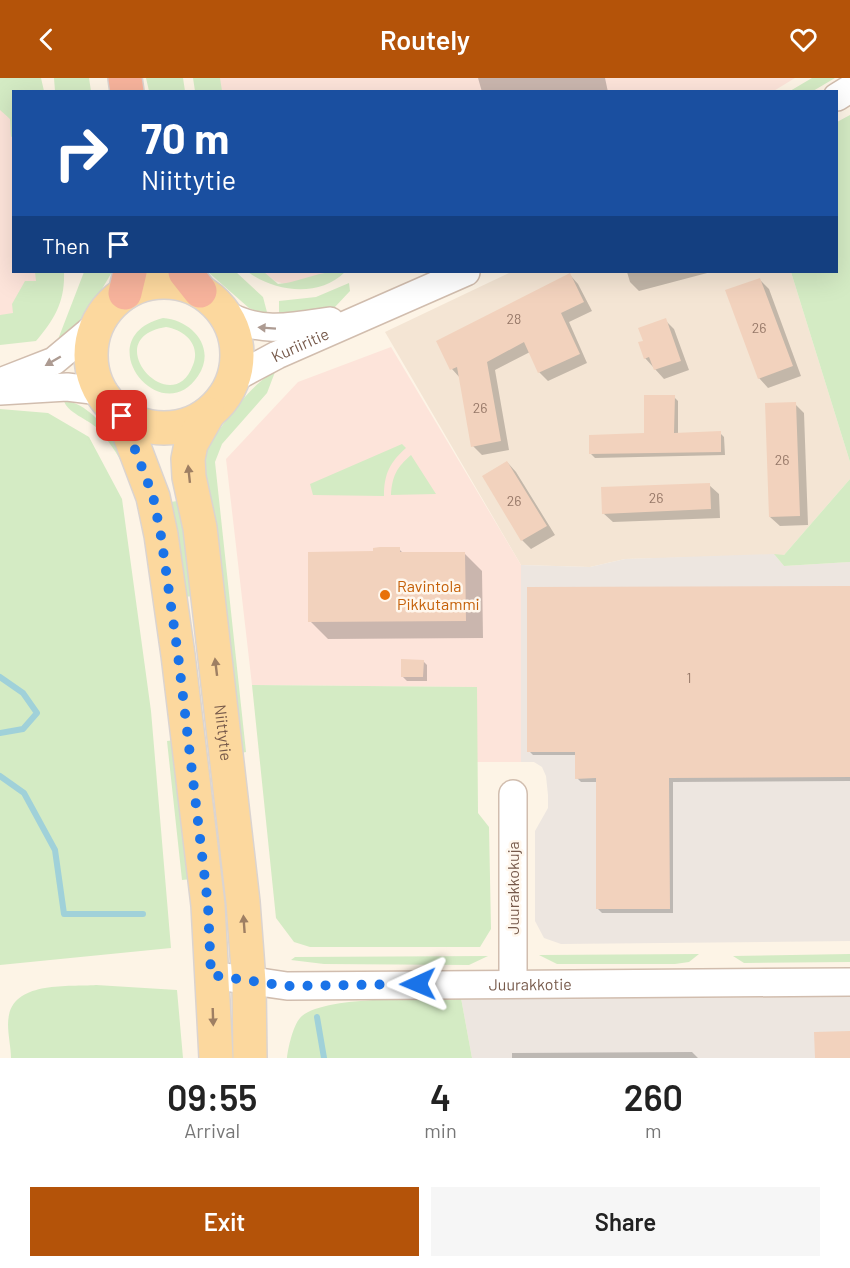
<!DOCTYPE html>
<style>
body{margin:0;font-family:Barlow,sans-serif;background:#f6f6f6;color:#222;height:100vh;display:flex;flex-direction:column;font-size:22px;white-space:nowrap}
*{box-sizing:border-box;margin:0}
p{font-size:20px;color:#767676}
.icon{flex:none;width:33px;height:33px;fill:none;stroke:currentColor;stroke-width:2;stroke-linecap:round;stroke-linejoin:round}
.map{position:relative;height:980px;overflow:hidden}
.side{display:flex;flex-direction:column;background:#fff;flex:1}
.side>*{flex:none}
.banner{position:absolute;left:12px;top:12px;width:826px;height:183px;border-radius:0px;box-shadow:0 6px 24px #0002;background:#1a4fa0;color:#fff;overflow:hidden}
.pin{position:absolute;display:grid;place-items:center;width:51px;height:51px;color:#fff;margin:-26px;border-radius:12px;box-shadow:0 3px 9px #0006}
.me{position:absolute;width:66px;margin:-33px;rotate:269deg;stroke-linejoin:round;filter:drop-shadow(0 0 4px #0008)}
.turn{display:flex;align-items:center;gap:21px;height:126px;padding:0 30px;font-size:27px}
.turn .icon{width:78px;height:78px;stroke-width:2.5}
.turn b{display:block;font-size:42px;line-height:51px}
.then{display:flex;align-items:center;height:57px;padding:0 30px;background:#0003;gap:12px;font-size:22px}
.eta{display:flex;justify-content:space-evenly;align-items:center;height:102px;text-align:center}
.eta b{font-size:36px;font-weight:600;line-height:42px}
.primary-button{display:flex;gap:12px;margin-top:auto;padding:12px 30px}
.primary-button a{flex:1;height:69px;border-radius:0px;background:#b45309;color:#fff;font-size:24px;font-weight:600;line-height:69px;text-align:center}
.primary-button a+a{background:#f6f6f6;color:#222}
header{display:flex;justify-content:space-between;align-items:center;height:78px;padding:0 30px;background:#b45309;color:#fff;font-size:27px;font-weight:600}
.map>svg:first-child{display:block}
.residential{fill:#f4e5d4}
.commercial{fill:#fde4da}
.industrial{fill:#ede6e0}
.green{fill:#d4ebc4;fill-rule:evenodd}
.shadow{fill:#0003}
.lines{fill:none;stroke-linecap:round;stroke-linejoin:round}
.stream{stroke:#a0d1d9;stroke-width:6}
.building{fill:#f2d2bd}
.minor-casing{stroke:#d1bdae;stroke-width:30}
.major-casing{stroke:#dbd4d0;stroke-width:36}
.highway-casing{stroke:#dbd4d0;stroke-width:36}
.minor{stroke:#fff;stroke-width:27}
.major{stroke:#fcd89e;stroke-width:33}
.highway{stroke:#f7b39c;stroke-width:33}
.oneway{fill:#ad9b92}
.oneway2{fill:#9e7f63}
.route{stroke:#1a73e8;stroke-width:10;stroke-dasharray:0 18}
.food-dot{fill:#e8710a;stroke:#fff7ed;stroke-width:2}
.labels{text-anchor:middle;stroke-width:5;stroke-linejoin:round;paint-order:stroke}
.number-label{font-size:14px;fill:#957767}
.street-label{font-size:16px;fill:#76594a;stroke:#fff7ed}
.food-label{font-size:16px;fill:#c56008;stroke:#fff7ed;text-anchor:start}
</style>
<header><svg class="icon" aria-label="back" viewBox="0 0 24 24"><path d="M15 5l-7 7 7 7"/></svg>Routely<svg class="icon" aria-label="heart" viewBox="0 0 24 24"><path d="M12 20l-8-8c-3-5 5-10 8-4 3-6 11-1 8 4z"/></svg></header>
<div class="map">
<svg width="850" height="980" viewBox="0 0 850 980">
<rect width="100%" height="100%" fill="#fdf4e6"/>
<path class="residential" d="M 511,194 L 791,194 L 850,384 L 850,401 L 784,477 L 625,481 L 590,489 L 521,487 L 385,254 Z"/>
<path class="commercial" d="M 209,0 L 795,0 L 772,14 L 211,14 Z
M 0,12 L 13,26 L 14,194 L 51,194 L 0,250 Z
M 263,194 L 335,194 L 288,207 L 275,203 Z
M 391,269 L 521,487 L 521,684 L 477,684 L 477,609 L 252,607 L 226,381 L 298,304 Z"/>
<path class="industrial" d="M 774,476 L 784,488 L 850,484 L 850,863 L 561,866 L 544,860 L 535,843 L 535,753 L 548,730 L 548,717 L 546,698 L 542,689 L 534,684 L 521,684 L 521,487 L 590,489 L 625,481 Z
M 850,919 L 850,980 L 472,980 L 461,920 Z"/>
<path class="green" d="M 0,0 L 41,0 L 44,13 L 14,14 L 13,58 L 11,59 L 10,41 L 0,32 Z
M 54,0 L 89,0 L 91,13 L 55,13 Z
M 146,0 L 183,0 L 185,13 L 149,13 Z
M 193,0 L 220,0 L 222,13 L 195,13 Z
M 812,0 L 835,0 L 813,13 L 790,13 Z
M 850,37 L 850,384 L 791,194 L 837,194 L 837,44 Z
M 35,194 L 64,194 C 65,223 55,241 36,263 L 0,267 L 0,237 L 13,235 L 12,226 L 25,203 L 36,203 Z
M 84,194 L 112,194 L 82,245 L 57,264 Z
M 208,194 L 236,194 L 263,219 L 268,238 L 249,230 Z
M 248,194 L 264,194 L 278,206 C 303,204 317,192 345,194 C 319,220 275,214 248,194 Z
M 349,205 L 350,213 L 334,230 L 279,242 L 279,223 L 316,219 Z
M 163,240 C 192,242 217,270 198,298 C 161,354 86,260 163,240 ZM 166,249 C 185,252 201,267 193,287 C 172,345 96,260 166,249 Z
M 275,294 L 267,315 L 222,366 L 215,384 L 246,674 L 241,675 L 201,381 C 213,358 252,303 275,294 Z
M 64,322 C 114,332 132,405 146,446 L 141,447 C 139,413 121,376 98,351 C 90,342 65,334 64,322 Z
M 0,331 L 48,335 L 89,359 L 122,421 L 151,633 L 171,870 L 0,887 Z
M 402,366 L 406,370 C 390,384 384,396 384,418 L 313,417 L 310,406 Z
M 411,377 L 436,416 L 391,417 C 392,398 397,389 411,377 Z
M 850,401 L 850,484 L 784,488 L 774,476 L 784,477 Z
M 183,422 L 195,518 L 182,519 L 171,424 Z
M 252,607 L 477,609 L 478,735 L 489,749 L 491,851 L 480,869 L 310,869 L 294,864 L 276,840 Z
M 175,662 L 191,801 L 182,802 L 167,663 Z
M 699,876 L 689,884 L 675,886 L 557,886 L 539,877 Z
M 850,876 L 850,884 L 744,885 L 733,878 Z
M 488,878 L 469,887 L 324,886 L 291,882 L 295,879 Z
M 96,907 L 177,912 L 183,980 L 11,980 C 11,967 6,950 9,937 C 16,903 69,909 96,907 Z
M 461,920 L 472,980 L 287,980 C 288,970 293,948 300,940 C 320,917 429,921 461,920 Z"/>
<path class="shadow" d="M 478,0 L 605,0 L 608,14 L 482,14 Z
M 627,194 L 711,194 L 639,213 L 630,204 Z
M 570,197 L 578,206 L 592,233 L 569,244 L 587,285 L 548,303 L 539,294 L 530,274 L 495,292 L 509,372 L 482,377 L 473,368 L 461,301 L 452,291 L 438,263 Z
M 760,202 L 769,211 L 801,298 L 768,310 L 759,300 Z
M 665,242 L 674,251 L 689,292 L 664,301 L 645,280 L 645,264 Z
M 674,319 L 678,323 L 678,356 L 720,355 L 724,359 L 725,377 L 595,380 L 591,376 L 645,357 Z
M 795,326 L 804,335 L 808,447 L 780,448 L 770,439 Z
M 507,384 L 516,394 L 555,457 L 531,471 L 522,462 Z
M 709,407 L 719,416 L 720,440 L 613,444 L 603,435 Z
M 399,471 L 404,476 L 464,475 L 482,493 L 483,560 L 328,561 L 310,543 L 375,475 Z
M 850,509 L 850,703 L 673,704 L 673,835 L 602,835 L 598,831 L 597,704 L 581,704 L 577,700 L 577,677 L 533,677 L 529,673 Z
M 423,583 L 427,587 L 427,603 L 407,603 L 402,598 Z
M 692,974 L 698,980 L 512,980 L 512,975 Z"/>
<g class="lines">
<path class="stream" d="M 0,599 L 23,615 L 37,635 L 23,651 L 0,655
M 0,698 L 24,715 L 55,772 L 64,836 L 143,836
M 317,939 L 324,980"/>
</g>
<path class="building" d="M 570,195 L 584,224 L 561,235 L 580,276 L 538,295 L 524,264 L 487,284 L 501,363 L 471,369 L 457,289 L 450,292 L 436,263 Z
M 760,200 L 793,288 L 758,301 L 725,212 Z
M 666,240 L 681,283 L 654,292 L 649,279 L 644,281 L 638,264 L 643,263 L 638,250 Z
M 644,317 L 675,317 L 674,355 L 721,353 L 721,374 L 589,376 L 589,357 L 644,355 Z
M 796,324 L 800,438 L 769,439 L 765,325 Z
M 507,383 L 547,448 L 521,463 L 482,398 Z
M 710,405 L 711,431 L 602,436 L 601,409 Z
M 380,469 L 400,469 L 400,474 L 465,474 L 466,543 L 308,544 L 308,474 L 373,473 L 373,470 Z
M 850,508 L 850,699 L 669,700 L 670,831 L 596,831 L 596,700 L 575,701 L 575,674 L 527,674 L 527,509 Z
M 401,581 L 424,582 L 423,599 L 401,599 Z
M 850,953 L 850,980 L 815,980 L 814,954 Z"/>
<g class="lines">
<defs>
<g id="minor">
<path d="M 837,19 L 850,11"/>
<path d="M 225,236 C 260,256 291,249 330,243"/>
<path id="s1" d="M 234,300 L 277,277 L 466,194"/>
<path d="M 0,304 L 54,283 L 97,247"/>
<path d="M 0,313 L 67,309 L 100,313"/>
<path d="M 513,716 L 513,905"/>
<path id="s2" d="M 211,897 L 287,908 L 850,904"/>
</g>
<g id="major">
<circle cx="164" cy="277" r="73"/>
<path id="s3" d="M 208,336 L 191,366 L 188,381 L 189,399 L 200,450 L 243,824 L 249,904 L 250,980"/>
<path d="M 122,337 L 153,419 L 161,457 L 178,577 L 208,827 L 216,980"/>
</g>
<path id="highway" d="M 125,0 L 127,14
M 185,194 L 200,213
M 125,215 L 130,194"/>
</defs>
<use href="#minor" class="minor-casing"/>
<use href="#major" class="major-casing"/>
<use href="#highway" class="highway-casing"/>
<use href="#minor" class="minor"/>
<use href="#major" class="major"/>
<use href="#highway" class="highway"/>
</g>
<defs><path id="oneway-solid" d="M-6-.8H1V-3.2L6.5 0L1 3.2V.8H-6Z" transform="scale(1.5)"/></defs>
<g class="oneway">
<use href="#oneway-solid" transform="translate(267 250) rotate(-176)"/>
<use href="#oneway-solid" transform="translate(53 283) rotate(150)"/>
</g>
<g class="oneway2">
<use href="#oneway-solid" transform="translate(189 396) rotate(-96)"/>
<use href="#oneway-solid" transform="translate(216 589) rotate(-97)"/>
<use href="#oneway-solid" transform="translate(244 846) rotate(-94)"/>
<use href="#oneway-solid" transform="translate(213 939) rotate(88)"/>
</g>
<g class="lines">
<path class="route" d="M 122,338 L 153,418 L 161,458 L 178,577 L 208,827 L 211,897 L 286,908 L 418,906"/>
</g>
<circle class="food-dot" cx="385" cy="517" r="6"/>
<g class="labels">
<g class="number-label">
<text x="514" y="246">28</text>
<text x="759" y="255">26</text>
<text x="480" y="335">26</text>
<text x="782" y="387">26</text>
<text x="656" y="425">26</text>
<text x="514" y="428">26</text>
<text x="689" y="605">1</text>
</g>
<g class="street-label">
<text dy="6" stroke="none"><textPath href="#s1" startOffset="74">Kuriiritie</textPath></text>
<text dy="6" stroke="none"><textPath href="#s3" startOffset="326">Niittytie</textPath></text>
<text transform="translate(513 810) rotate(-90)" y="6">Juurakkokuja</text>
<text dy="6" stroke="none"><textPath href="#s2" startOffset="320">Juurakkotie</textPath></text>
</g>
<g class="food-label">
<text x="397" y="514">Ravintola<tspan x="397" dy="18">Pikkutammi</tspan></text>
</g>
</g>
</svg>
<div class="pin" style="left:122px;top:338px;background:#d93025"><svg class="icon" aria-label="arrive" viewBox="0 0 24 24"><path d="M6 21V4h12l-3 4 3 4H6"/></svg></div>
<svg class="me" style="left:418px;top:906px" viewBox="-20 -20 40 40"><path d="M0-17L14 15 0 8-14 15z" fill="#1a73e8" stroke="#fff" stroke-width="4"/></svg>
<div class="banner">
<div class="turn"><svg class="icon" aria-label="right" viewBox="0 0 24 24"><path d="M7 20v-9h11M14 6l5 5-5 5"/></svg><div><b>70 m</b>Niittytie</div></div>
<div class="then">Then<svg class="icon" aria-label="arrive" viewBox="0 0 24 24"><path d="M6 21V4h12l-3 4 3 4H6"/></svg></div>
</div>
</div>
<section class="side">
<div class="eta">
<div><b>09:55</b><p>Arrival</p></div>
<div><b>4</b><p>min</p></div>
<div><b>260</b><p>m</p></div>
</div>
<div class="primary-button"><a>Exit</a><a>Share</a></div>
</section>
